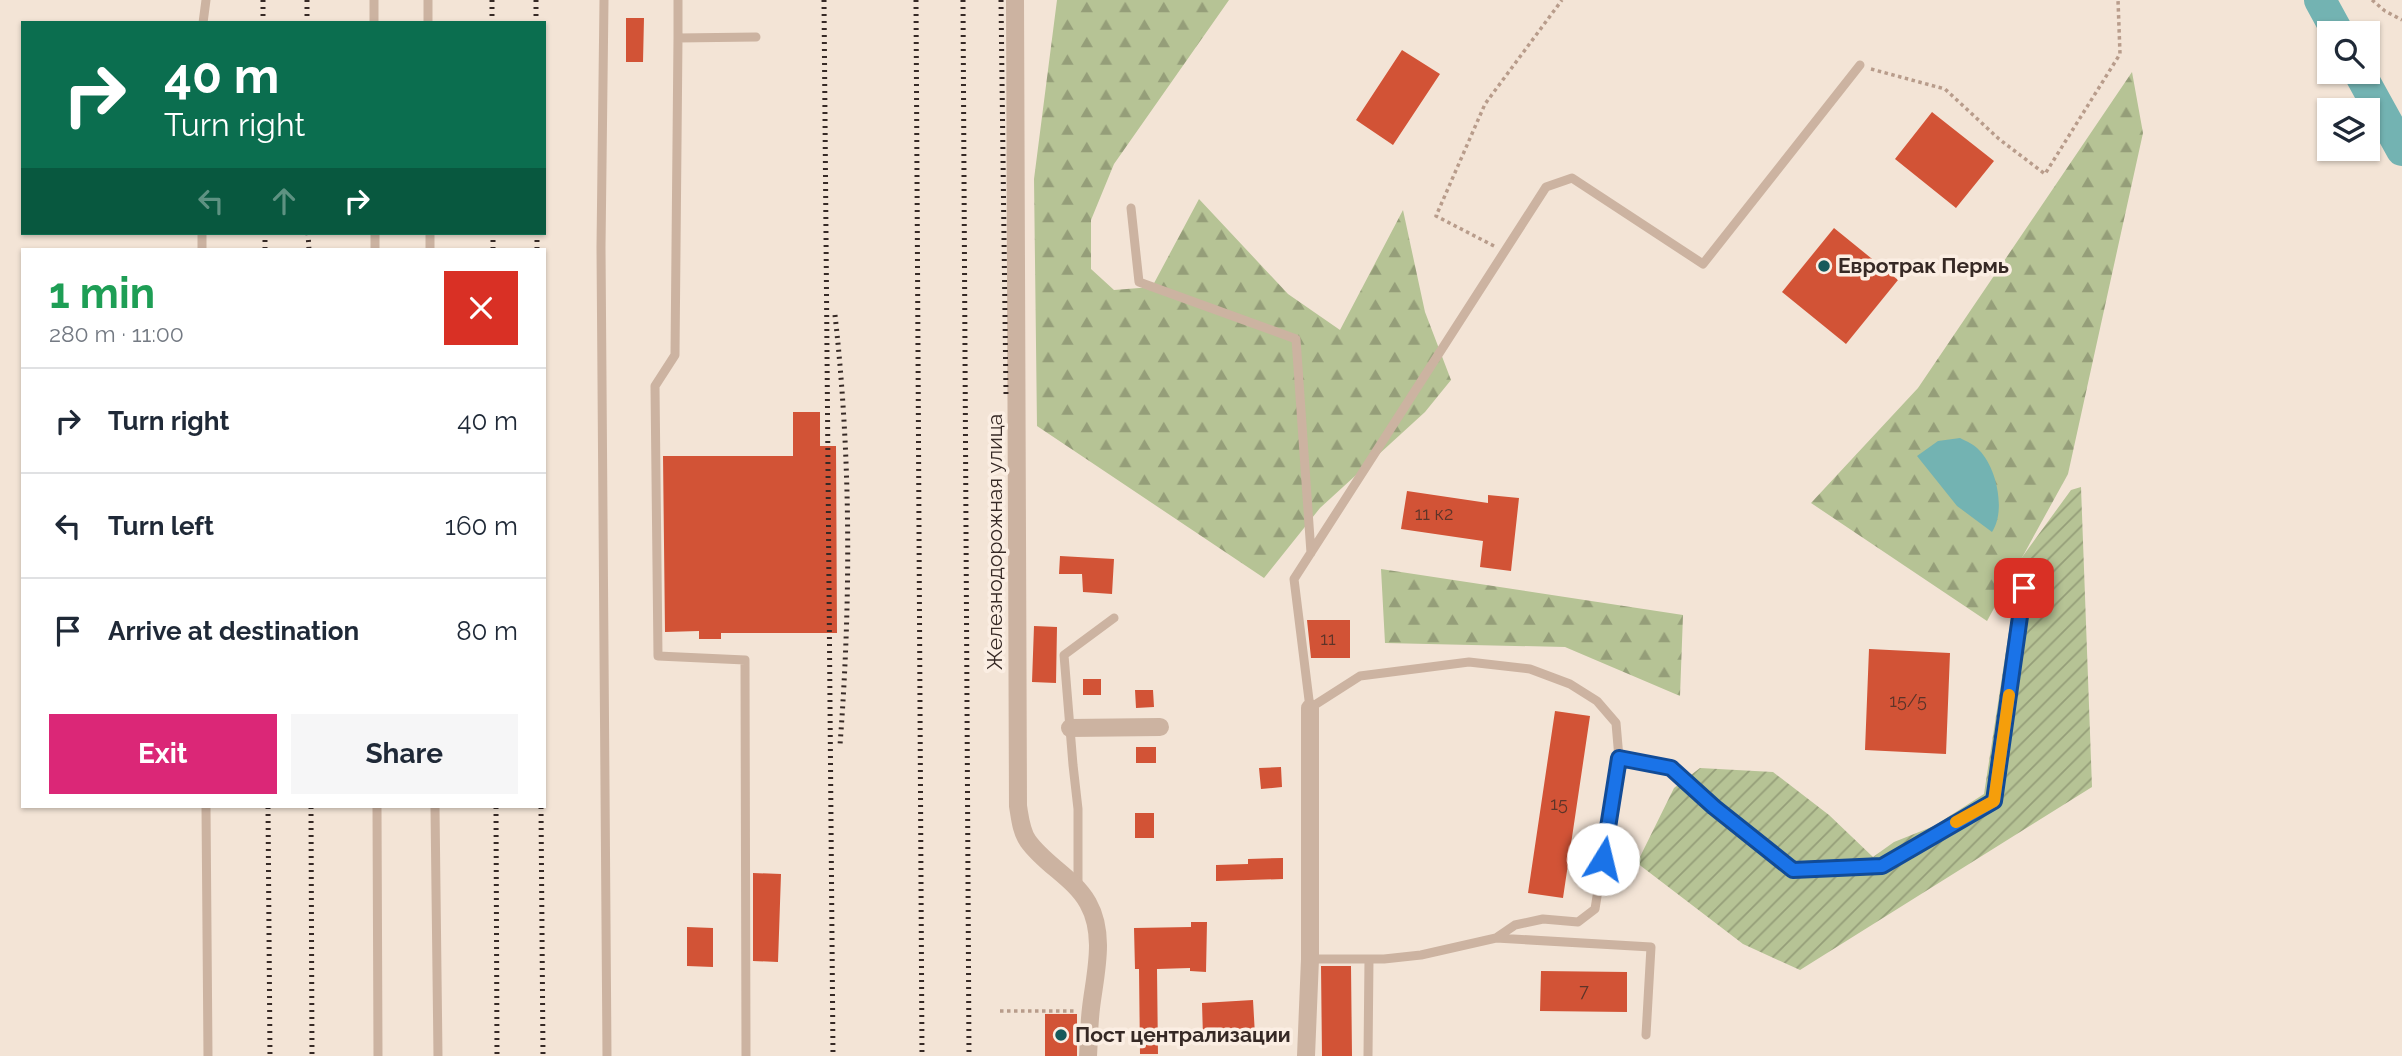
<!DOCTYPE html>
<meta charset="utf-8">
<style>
body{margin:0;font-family:Raleway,sans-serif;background:#f6f6f7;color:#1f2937;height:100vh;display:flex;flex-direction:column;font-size:26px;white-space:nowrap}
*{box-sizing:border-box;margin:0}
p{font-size:23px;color:#747a83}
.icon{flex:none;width:38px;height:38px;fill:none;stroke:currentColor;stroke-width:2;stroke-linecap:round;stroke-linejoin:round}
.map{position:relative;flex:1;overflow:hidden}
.side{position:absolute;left:21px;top:248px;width:525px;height:560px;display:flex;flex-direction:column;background:#fff;border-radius:0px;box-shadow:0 2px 5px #0004}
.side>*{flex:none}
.banner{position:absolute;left:21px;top:21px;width:525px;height:214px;border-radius:0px;box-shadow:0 2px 5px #0004;background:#0b6e4f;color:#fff;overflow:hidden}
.buttons{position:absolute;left:2317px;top:21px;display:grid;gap:14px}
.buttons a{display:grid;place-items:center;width:63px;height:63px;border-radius:0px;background:#fff;box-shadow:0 2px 5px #0004;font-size:35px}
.pin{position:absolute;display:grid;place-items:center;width:60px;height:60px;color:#fff;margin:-30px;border-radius:14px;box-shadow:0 4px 10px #0006}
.me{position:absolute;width:77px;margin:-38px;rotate:9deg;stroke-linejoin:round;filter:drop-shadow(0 0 5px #0008)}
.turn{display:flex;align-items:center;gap:24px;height:147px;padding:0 28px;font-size:32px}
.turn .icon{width:91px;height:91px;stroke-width:2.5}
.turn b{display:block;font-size:49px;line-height:60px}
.lanes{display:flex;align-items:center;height:66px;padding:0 28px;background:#0003;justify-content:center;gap:35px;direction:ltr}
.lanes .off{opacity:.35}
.round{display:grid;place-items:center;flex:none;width:74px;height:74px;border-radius:0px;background:#f6f6f7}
.summary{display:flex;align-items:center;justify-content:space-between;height:119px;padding:0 28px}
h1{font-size:42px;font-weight:700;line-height:52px;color:#1e9e55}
.action{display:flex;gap:14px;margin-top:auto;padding:14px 28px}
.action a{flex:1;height:80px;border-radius:0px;background:#db2777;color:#fff;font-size:28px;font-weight:700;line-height:80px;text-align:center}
.action a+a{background:#f6f6f7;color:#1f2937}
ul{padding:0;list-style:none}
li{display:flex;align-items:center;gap:21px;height:105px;padding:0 28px;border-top:2px solid #e0e1e3}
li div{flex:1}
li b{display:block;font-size:26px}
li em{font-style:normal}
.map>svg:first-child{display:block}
.forest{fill:url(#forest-firs)}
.garden{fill:url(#garden-furrows)}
.water{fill:#73b3b2}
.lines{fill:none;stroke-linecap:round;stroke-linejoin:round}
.river{stroke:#73b3b2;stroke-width:32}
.building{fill:#d25336}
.path{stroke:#b89c8b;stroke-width:3.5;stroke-dasharray:3.5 3.5;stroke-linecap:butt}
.lane{stroke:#ccb3a1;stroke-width:9}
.street{stroke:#ccb3a1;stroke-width:18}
.rail{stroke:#362925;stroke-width:5;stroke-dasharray:2 5;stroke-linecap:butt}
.route-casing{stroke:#114b97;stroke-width:18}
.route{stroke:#1a73e8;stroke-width:12}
.slow{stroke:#f59e0b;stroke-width:12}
.poi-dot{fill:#175a5b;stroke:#fbeee3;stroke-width:2.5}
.labels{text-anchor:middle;stroke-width:7;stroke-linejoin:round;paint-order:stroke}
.number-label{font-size:18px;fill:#5d3429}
.poi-label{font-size:21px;font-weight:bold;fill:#362925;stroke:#fbeee3;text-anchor:start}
.street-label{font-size:21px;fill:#362925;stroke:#fbeee3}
</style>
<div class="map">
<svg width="2402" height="1056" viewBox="0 0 2402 1056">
<defs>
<pattern id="forest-firs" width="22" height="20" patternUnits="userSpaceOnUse" patternTransform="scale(1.75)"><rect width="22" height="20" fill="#b6c395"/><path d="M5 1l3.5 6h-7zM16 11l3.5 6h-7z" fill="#959e79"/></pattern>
<pattern id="garden-furrows" width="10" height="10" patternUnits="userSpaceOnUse" patternTransform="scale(1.75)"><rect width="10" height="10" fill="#b6c395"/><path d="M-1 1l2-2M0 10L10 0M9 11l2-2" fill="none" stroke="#959e79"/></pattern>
</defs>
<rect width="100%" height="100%" fill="#f3e4d6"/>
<path class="forest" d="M 1057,0 L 1229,0 L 1114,164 L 1091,220 L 1091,269 L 1114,290 L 1152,287 L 1199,199 L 1288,294 L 1340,330 L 1403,210 L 1425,312 L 1451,380 L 1425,412 L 1320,508 L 1264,578 L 1037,426 L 1034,179 Z
M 2132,72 L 2143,133 L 2068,474 L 1987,621 L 1811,503 L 1918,388 Z
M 1381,569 L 1683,615 L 1680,696 L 1565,647 L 1385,643 Z"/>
<path class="garden" d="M 2081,487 L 2092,787 L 1800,970 L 1743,944 L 1637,863 L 1674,788 L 1700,768 L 1773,772 L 1829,815 L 1873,857 L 1894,842 L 1934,826 L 1984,794 L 2020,560 L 2071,490 Z"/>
<path class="water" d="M 1960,438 C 1966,441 1975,445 1979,450 C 1997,468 2006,511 1992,532 L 1957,506 L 1917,456 L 1938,441 Z"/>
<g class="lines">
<path class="river" d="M 2320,0 L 2338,33
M 2359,72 L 2402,150"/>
</g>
<path class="building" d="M 626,18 L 644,18 L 643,62 L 626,62 Z
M 1402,50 L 1440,74 L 1393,145 L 1356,120 Z
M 1932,112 L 1994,161 L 1956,208 L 1895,159 Z
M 1834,228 L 1898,280 L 1846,344 L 1782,292 Z
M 793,412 L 820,412 L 820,446 L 836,446 L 837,633 L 721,633 L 721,639 L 699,639 L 699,631 L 665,632 L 663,456 L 793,456 Z
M 1407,491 L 1488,503 L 1488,495 L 1519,498 L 1511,571 L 1480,567 L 1483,541 L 1401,529 Z
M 1060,556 L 1114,559 L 1112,594 L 1083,592 L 1082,574 L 1059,574 Z
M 1307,620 L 1350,620 L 1350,658 L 1311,658 Z
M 1034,626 L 1057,627 L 1056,683 L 1032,682 Z
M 1869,649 L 1950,653 L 1946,754 L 1865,750 Z
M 1083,679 L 1101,679 L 1101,695 L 1083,695 Z
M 1135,690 L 1153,690 L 1154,707 L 1136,708 Z
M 1555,711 L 1590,716 L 1563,898 L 1528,893 Z
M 1136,747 L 1156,747 L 1156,763 L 1136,763 Z
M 1281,767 L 1282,787 L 1261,789 L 1259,768 Z
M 1135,813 L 1154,813 L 1154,838 L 1135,838 Z
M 1283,858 L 1283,879 L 1216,881 L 1216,865 L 1248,864 L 1248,859 Z
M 753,873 L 781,874 L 778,962 L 753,961 Z
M 1191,922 L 1207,922 L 1206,972 L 1190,971 L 1190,968 L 1157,969 L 1158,1054 L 1140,1054 L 1139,969 L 1135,969 L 1134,928 L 1191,927 Z
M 687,927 L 713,928 L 713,967 L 687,966 Z
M 1321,966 L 1351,966 L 1352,1056 L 1322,1056 Z
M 1541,971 L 1627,972 L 1627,1012 L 1540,1011 Z
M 1253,1000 L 1255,1035 L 1203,1037 L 1202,1003 Z
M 1045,1014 L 1077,1014 L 1077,1056 L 1045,1056 Z"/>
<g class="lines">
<path class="path" d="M 2372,0 L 2385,11 L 2402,20
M 1871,69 L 1945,89 L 1999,139 L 2045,174 L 2120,54 L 2118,0
M 1494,246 L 1436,216 L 1485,104 L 1562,0
M 1000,1011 L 1075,1011"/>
<path class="lane" d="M 374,0 L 374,23
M 428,0 L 428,23
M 604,0 L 601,247 L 607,1056
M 203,23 L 206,0
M 678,38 L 678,0
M 1131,208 L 1139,282 L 1296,339 L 1311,553
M 202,233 L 202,250
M 375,233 L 375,250
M 430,233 L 430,250
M 1619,758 L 1671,768 L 1714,807 L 1792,870 L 1882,866 L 1994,801 L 2024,588
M 206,807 L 208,1056
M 377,807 L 378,1056
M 435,807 L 438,1056
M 1078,888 L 1078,809 L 1073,765 L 1064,655 L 1114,618
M 1496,938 L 1651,947 L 1646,1035
M 1310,959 L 1384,959 L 1421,955 L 1496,938 L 1515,925 L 1543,919 L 1578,922 L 1595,909 L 1619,758 L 1616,723 L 1597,701 L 1570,684 L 1530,669 L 1469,662 L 1360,676 L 1310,708 L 1294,579 L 1546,187 L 1572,178 L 1703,264 L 1860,65
M 746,1056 L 745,660 L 658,656 L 655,386 L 675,355 L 678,38 L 756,37
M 1368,1056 L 1369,959"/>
<path class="street" d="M 1015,0 L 1018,806 C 1020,818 1021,831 1028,841 C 1045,865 1074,878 1088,903 C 1106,935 1095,974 1091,1008 C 1089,1024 1089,1040 1088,1056
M 1070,728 L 1160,727
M 1306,1056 L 1310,959 L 1310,708"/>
<path class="rail" d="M 263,0 L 263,23
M 307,0 L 307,23
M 492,0 L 492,23
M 536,0 L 536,23
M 824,0 L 833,1056
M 916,0 L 922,1056
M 963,0 L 969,1056
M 1001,0 L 1006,395
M 265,233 L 265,250
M 308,233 L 309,250
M 493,233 L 493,250
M 537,233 L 537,250
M 835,315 C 851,458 851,601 840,745
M 268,807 L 270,1056
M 311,807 L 312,1056
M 496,807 L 497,1056
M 541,807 L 543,1056"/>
</g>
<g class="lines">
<defs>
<path id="route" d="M 1603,859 L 1619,758 L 1671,768 L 1714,807 L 1793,870 L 1882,866 L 1994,801 L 2024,588"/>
</defs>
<use href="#route" class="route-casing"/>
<use href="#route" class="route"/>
<path class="slow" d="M 1956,822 L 1994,801 L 2009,695"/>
</g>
<g class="poi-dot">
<circle cx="1824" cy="266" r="7"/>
<circle cx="1061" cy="1035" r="7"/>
</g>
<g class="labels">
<g class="number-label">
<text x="1434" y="520">11 к2</text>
<text x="1328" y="645">11</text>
<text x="1908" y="707">15/5</text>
<text x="1559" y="810">15</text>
<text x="1584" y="997">7</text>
</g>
<g class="poi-label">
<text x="1838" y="273">Евротрак Пермь</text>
<text x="1075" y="1042">Пост централизации</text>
</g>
<g class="street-label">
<text transform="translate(995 542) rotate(-90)" y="7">Железнодорожная улица</text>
</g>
</g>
</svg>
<div class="buttons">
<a><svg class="icon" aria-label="search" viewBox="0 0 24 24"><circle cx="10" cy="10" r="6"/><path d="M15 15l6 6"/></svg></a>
<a><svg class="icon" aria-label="layers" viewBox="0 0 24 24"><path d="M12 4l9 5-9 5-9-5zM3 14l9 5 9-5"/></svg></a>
</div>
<div class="pin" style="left:2024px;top:588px;background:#d93025"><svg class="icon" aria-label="arrive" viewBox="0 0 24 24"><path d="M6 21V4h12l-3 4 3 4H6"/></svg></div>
<svg class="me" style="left:1603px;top:859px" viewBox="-20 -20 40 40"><circle r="19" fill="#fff"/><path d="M0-13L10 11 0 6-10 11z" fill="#1a73e8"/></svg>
<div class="banner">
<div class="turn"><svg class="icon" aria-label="right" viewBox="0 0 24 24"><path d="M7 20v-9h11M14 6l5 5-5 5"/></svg><div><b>40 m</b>Turn right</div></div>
<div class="lanes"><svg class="icon off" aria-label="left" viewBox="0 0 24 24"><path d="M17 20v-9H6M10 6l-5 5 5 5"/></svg><svg class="icon off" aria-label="ahead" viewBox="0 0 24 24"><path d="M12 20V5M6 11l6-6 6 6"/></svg><svg class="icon" aria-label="right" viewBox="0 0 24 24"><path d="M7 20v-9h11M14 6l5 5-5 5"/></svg></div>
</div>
<section class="side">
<div class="summary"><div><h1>1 min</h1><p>280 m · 11:00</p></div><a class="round" style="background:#d93025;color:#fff"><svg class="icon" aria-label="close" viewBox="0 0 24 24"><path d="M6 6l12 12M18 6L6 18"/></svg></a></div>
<ul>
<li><svg class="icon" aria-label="right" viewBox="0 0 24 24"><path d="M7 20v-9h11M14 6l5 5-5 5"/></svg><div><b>Turn right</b></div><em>40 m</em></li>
<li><svg class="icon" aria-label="left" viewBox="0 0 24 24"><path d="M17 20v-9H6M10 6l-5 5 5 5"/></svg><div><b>Turn left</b></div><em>160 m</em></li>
<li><svg class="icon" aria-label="arrive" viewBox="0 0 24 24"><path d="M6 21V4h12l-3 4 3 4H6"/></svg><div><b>Arrive at destination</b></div><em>80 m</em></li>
</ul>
<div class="action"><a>Exit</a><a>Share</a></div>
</section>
</div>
